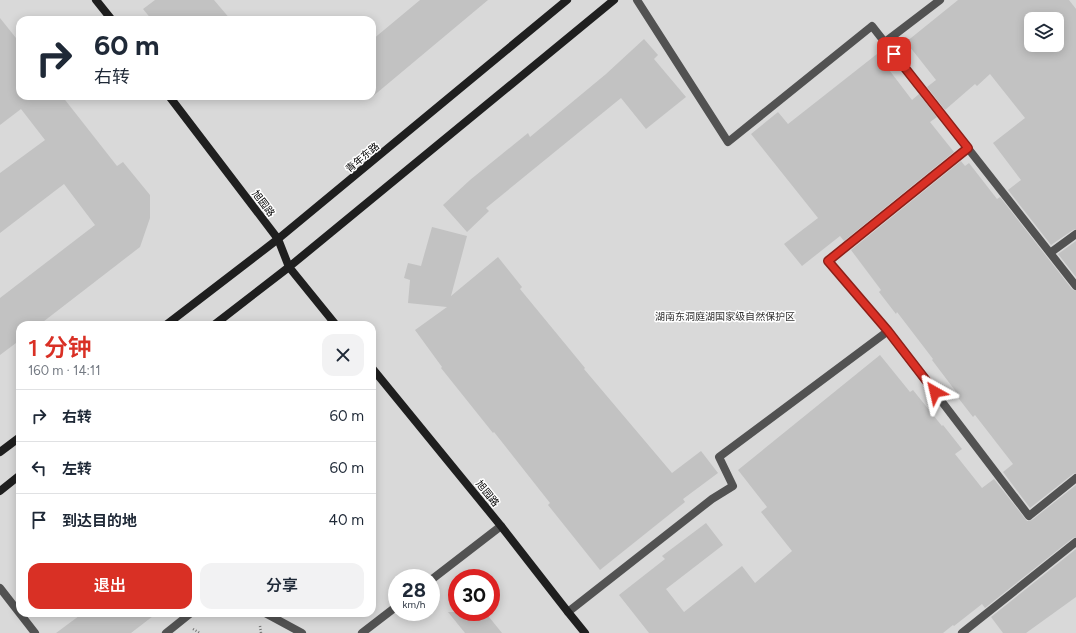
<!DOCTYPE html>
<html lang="zh">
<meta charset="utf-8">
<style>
body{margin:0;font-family:Figtree,"Noto Sans SC",sans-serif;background:#f2f2f3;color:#1f2937;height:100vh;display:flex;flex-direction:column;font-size:15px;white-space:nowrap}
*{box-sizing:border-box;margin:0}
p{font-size:13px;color:#747a83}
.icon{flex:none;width:22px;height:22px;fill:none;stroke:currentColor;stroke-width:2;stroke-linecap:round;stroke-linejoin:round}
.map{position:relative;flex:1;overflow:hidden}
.details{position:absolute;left:16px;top:321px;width:360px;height:296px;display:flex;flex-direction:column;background:#fff;border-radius:12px;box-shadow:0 2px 10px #0003}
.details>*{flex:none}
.banner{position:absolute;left:16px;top:16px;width:360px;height:84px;border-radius:12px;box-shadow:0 2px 10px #0003;background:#fff;color:#1f2937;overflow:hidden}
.buttons{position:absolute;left:1024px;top:12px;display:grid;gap:8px}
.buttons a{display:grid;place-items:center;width:40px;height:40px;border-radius:8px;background:#fff;box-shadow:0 2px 10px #0003;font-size:20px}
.speed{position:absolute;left:388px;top:569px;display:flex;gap:8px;font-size:20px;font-weight:700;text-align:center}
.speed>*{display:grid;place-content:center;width:52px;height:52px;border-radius:50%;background:#fff;box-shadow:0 2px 10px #0003;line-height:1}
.speed small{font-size:10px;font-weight:400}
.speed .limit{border:6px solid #d22;background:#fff;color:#111}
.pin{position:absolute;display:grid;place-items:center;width:34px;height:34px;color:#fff;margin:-17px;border-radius:8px;box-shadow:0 2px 6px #0006}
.me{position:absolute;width:44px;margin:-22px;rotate:323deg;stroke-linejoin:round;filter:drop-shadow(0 0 3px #0008)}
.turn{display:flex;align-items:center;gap:14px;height:84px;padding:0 12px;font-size:18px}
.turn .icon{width:52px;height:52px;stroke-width:2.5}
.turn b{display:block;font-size:28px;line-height:34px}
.round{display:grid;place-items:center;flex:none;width:42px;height:42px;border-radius:12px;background:#f2f2f3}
.head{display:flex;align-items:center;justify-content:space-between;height:68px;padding:0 12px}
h1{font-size:24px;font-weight:600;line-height:30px;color:#d93025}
.primary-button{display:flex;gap:8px;margin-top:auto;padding:8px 12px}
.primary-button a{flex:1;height:46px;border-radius:12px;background:#d93025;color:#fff;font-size:16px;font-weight:600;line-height:46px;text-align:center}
.primary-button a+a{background:#f2f2f3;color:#1f2937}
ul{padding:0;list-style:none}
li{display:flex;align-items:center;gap:12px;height:52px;padding:0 12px;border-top:1px solid #e0e1e3}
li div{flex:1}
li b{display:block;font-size:15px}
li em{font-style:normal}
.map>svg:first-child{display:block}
.green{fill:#d9d9d9;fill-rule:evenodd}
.building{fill:#c2c2c2;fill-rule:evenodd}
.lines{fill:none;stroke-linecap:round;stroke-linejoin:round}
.path{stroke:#747474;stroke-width:2.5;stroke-dasharray:1 2;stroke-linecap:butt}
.street{stroke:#525252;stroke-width:8}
.secondary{stroke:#1f1f1f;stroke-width:8}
.route-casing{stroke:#8d1f18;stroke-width:10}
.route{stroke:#d93025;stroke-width:7}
.labels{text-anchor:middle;stroke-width:3;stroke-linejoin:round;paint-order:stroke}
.street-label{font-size:10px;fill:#000;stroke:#fff}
.park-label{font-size:10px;fill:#303030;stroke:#fff}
</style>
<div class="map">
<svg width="1076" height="633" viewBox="0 0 1076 633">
<rect width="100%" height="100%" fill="#fff"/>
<path class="green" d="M 0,0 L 1076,0 L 1076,633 L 0,633 ZM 1031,19 L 1057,19 L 1057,45 L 1031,45 ZM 20,20 L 372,20 L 372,96 L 20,96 ZM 20,325 L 372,325 L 372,613 L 20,613 ZM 397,578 L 431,578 L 431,612 L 397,612 ZM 457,578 L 491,578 L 491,612 L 457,612 Z"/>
<path class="building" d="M 155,0 L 214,0 L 231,20 L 152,20 L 143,9 Z
M 420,0 L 488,0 L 372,97 L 372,40 Z
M 958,0 L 1069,0 L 1076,9 L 1076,229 L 1073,230 L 1051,245 L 1008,190 L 1021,180 L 993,143 L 1025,118 L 990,74 L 977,86 L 975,84 L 945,110 L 927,87 L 936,80 L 906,42 ZM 1031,19 L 1057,19 L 1057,45 L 1031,45 Z
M 0,18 L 20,43 L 20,96 L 62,96 L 117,166 L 123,162 L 150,195 L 150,218 L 140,247 L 39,325 L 20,325 L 20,340 L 0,355 L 0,298 L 95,225 L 64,184 L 0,233 L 0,173 L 45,140 L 21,109 L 0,125 Z
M 644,39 L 658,55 L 654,59 L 686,97 L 646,129 L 621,98 L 486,208 L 489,211 L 467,232 L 443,205 L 470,180 L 528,133 L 530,137 L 606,74 Z
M 877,54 L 912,100 L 919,94 L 937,117 L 930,122 L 954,152 L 844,241 L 840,236 L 802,266 L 784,244 L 818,218 L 751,134 L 778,112 L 788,124 Z
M 961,161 L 965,166 L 969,163 L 997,199 L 1000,197 L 1072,289 L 1076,291 L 1076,473 L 1073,474 L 1030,508 L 1003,472 L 1013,464 L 975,415 L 973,417 L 956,395 L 957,393 L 932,360 L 933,359 L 897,312 L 896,314 L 879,292 L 881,290 L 851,250 Z
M 432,227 L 467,236 L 451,296 L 498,257 L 522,287 L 520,289 L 585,368 L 584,369 L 672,473 L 701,451 L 718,473 L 683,499 L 685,502 L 600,570 L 548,505 L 550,503 L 494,432 L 493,433 L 441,368 L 442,367 L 415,330 L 447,307 L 408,303 L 410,280 L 404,278 L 408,263 L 421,266 Z
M 1076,241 L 1076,277 L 1058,254 Z
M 880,355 L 910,392 L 913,390 L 942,426 L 943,425 L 962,449 L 955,454 L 982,488 L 994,479 L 1027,521 L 1029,521 L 1032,520 L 1076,485 L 1076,537 L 1073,538 L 985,608 L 982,604 L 954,626 L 953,625 L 943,633 L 649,633 L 619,595 L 665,559 L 662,556 L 706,523 L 723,545 L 666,589 L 684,612 L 742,566 L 755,583 L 792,551 L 761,512 L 767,507 L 738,470 Z
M 1076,549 L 1076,597 L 1026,633 L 1003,633 L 991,617 Z
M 448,612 L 485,612 L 502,633 L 465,633 Z
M 83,613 L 157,613 L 131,633 L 56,633 Z"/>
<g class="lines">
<path class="path" d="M 260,626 L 261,633
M 193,629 L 200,633"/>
<path class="street" d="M 637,0 L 728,142 L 872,26 L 1076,286
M 885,42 L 940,0
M 1050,253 L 1076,234
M 888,331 L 828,261 L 968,148
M 431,580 L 501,526
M 0,588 L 35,633
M 568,612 L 712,499 L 733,486 L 719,457 L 888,331 L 1029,516 L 1076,478
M 265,613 L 302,633
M 166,633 L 191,613
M 362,633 L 397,606
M 962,633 L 1076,542"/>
<path class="secondary" d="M 96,0 L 112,20
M 169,96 L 278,239 L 289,267 L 336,325
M 166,325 L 278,239 L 567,0
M 214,325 L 289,267 L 614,0
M 372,368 L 501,526 L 568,612 L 585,633
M 0,452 L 20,437
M 0,491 L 20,475"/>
</g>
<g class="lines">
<defs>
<path id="route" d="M 894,54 L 968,148 L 828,261 L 888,331 L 935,392"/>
</defs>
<use href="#route" class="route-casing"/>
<use href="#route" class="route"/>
</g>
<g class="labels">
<g class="street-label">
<text transform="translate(362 157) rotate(-40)" y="4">青年东路</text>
<text transform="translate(264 203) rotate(53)" y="4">旭园路</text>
<text transform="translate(488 493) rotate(51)" y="4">旭园路</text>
</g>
<g class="park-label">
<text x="725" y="320">湖南东洞庭湖国家级自然保护区</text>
</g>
</g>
</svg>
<div class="buttons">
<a><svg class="icon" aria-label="layers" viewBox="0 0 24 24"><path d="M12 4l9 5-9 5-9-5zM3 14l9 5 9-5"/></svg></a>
</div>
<div class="speed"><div>28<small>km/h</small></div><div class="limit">30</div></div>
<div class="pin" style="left:894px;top:54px;background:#d93025"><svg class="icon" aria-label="arrive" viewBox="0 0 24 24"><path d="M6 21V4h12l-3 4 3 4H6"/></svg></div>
<svg class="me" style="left:935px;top:392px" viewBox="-20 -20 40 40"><path d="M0-17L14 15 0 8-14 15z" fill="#d93025" stroke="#fff" stroke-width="4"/></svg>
<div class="banner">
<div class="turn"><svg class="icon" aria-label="right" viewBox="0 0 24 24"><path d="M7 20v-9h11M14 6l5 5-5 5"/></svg><div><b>60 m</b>右转</div></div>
</div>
<section class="details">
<div class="head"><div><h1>1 分钟</h1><p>160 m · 14:11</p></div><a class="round"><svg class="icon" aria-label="close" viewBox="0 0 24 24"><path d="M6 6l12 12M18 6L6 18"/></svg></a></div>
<ul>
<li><svg class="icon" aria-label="right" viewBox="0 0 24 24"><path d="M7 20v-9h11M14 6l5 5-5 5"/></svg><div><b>右转</b></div><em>60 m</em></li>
<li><svg class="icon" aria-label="left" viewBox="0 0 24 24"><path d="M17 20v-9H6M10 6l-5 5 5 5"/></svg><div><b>左转</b></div><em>60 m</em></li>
<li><svg class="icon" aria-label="arrive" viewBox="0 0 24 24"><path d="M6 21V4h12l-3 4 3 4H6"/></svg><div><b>到达目的地</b></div><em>40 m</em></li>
</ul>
<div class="primary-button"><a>退出</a><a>分享</a></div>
</section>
</div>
